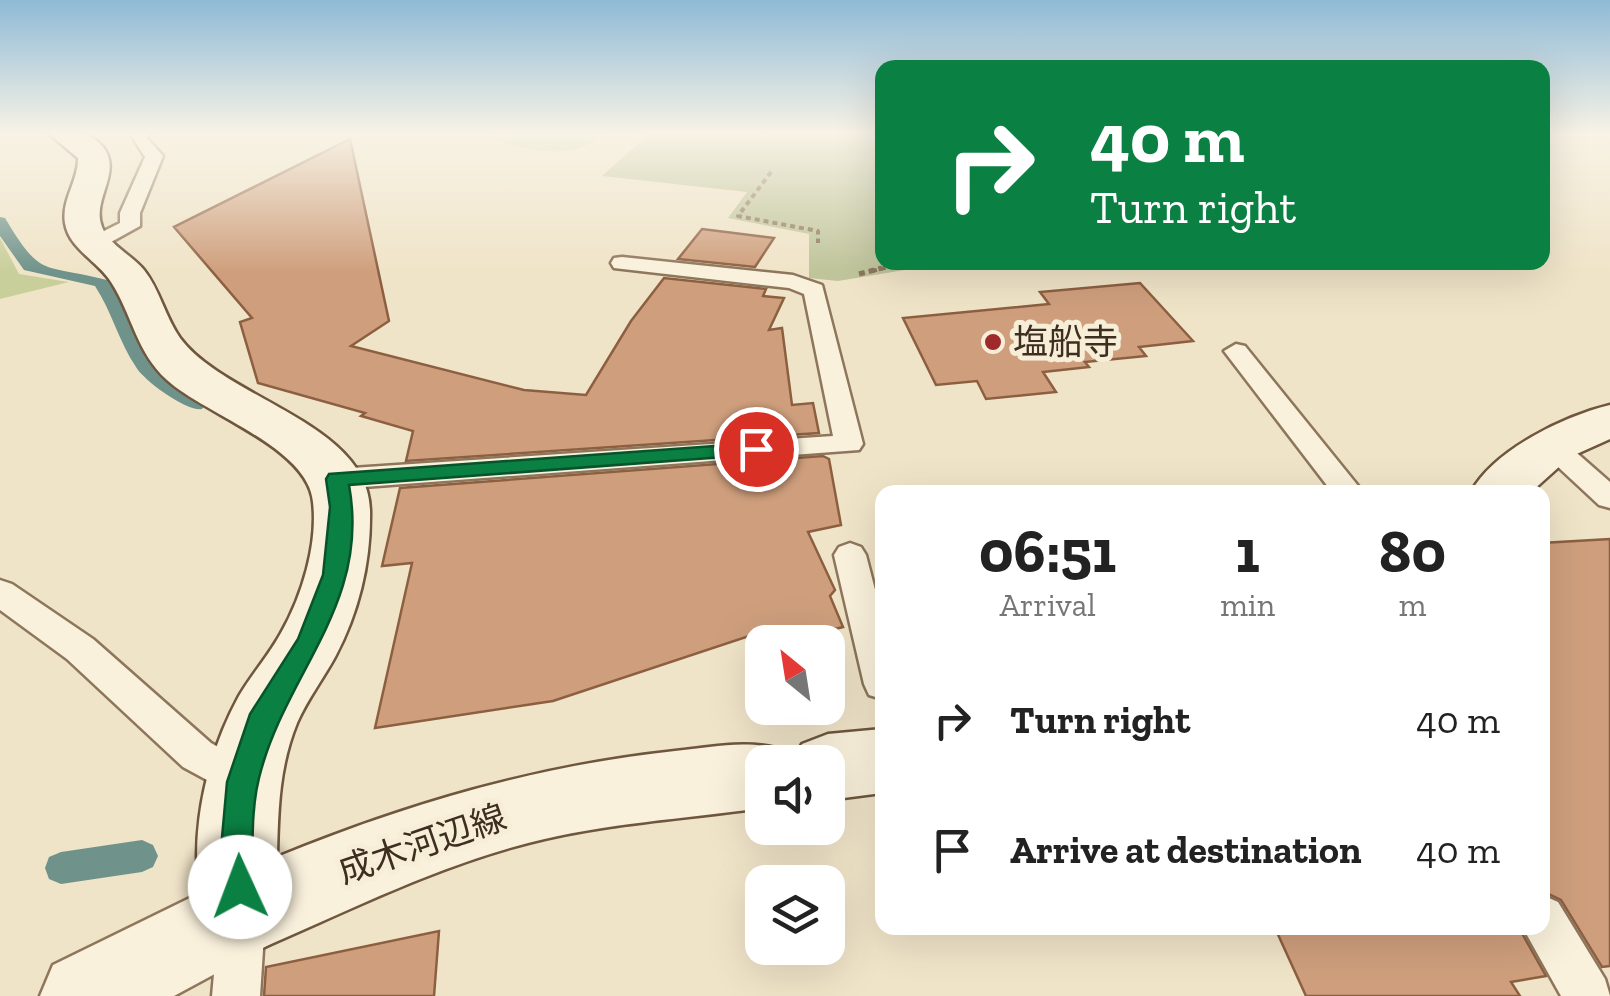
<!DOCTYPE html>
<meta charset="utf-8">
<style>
body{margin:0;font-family:"Zilla Slab","Noto Sans JP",serif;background:#f2f2f2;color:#222;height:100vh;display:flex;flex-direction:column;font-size:38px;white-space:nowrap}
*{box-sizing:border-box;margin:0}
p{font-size:32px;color:#767676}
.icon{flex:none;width:55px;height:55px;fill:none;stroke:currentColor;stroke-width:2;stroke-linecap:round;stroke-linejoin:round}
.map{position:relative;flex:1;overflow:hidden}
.drawer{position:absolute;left:875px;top:485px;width:675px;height:450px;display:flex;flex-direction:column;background:#fff;border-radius:20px;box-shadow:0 10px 40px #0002}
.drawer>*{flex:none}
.banner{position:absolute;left:875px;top:60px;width:675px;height:210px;border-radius:20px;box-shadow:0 10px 40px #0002;background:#0b8043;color:#fff;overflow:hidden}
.needle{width:65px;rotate:330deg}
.tools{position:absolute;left:745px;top:625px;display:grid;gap:20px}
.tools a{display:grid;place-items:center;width:100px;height:100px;border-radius:20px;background:#fff;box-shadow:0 10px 40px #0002;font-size:50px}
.pin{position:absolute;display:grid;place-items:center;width:85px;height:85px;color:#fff;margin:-42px;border:5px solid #fff;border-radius:50%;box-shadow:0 2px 10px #0007}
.me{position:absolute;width:110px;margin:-55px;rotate:358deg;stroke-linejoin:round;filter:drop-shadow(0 0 8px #0008)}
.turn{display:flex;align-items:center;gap:35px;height:210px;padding:0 50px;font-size:45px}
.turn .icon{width:130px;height:130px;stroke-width:2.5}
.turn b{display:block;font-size:70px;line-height:85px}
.eta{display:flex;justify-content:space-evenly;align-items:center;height:170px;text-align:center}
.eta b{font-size:60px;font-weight:700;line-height:70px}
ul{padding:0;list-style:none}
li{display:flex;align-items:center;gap:30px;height:130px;padding:0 50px}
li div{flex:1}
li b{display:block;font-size:38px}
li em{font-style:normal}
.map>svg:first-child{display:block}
.green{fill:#c9cf9b}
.cemetery{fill:#bfc49a}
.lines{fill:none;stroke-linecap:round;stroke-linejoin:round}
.stream{fill:#6f938a;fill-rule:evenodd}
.building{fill:#cf9f7d;stroke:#8d5f41;stroke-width:2.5}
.lane-casing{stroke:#8d765c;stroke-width:5}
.street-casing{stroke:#8d765c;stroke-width:5}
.secondary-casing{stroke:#6f573f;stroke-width:5}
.path-far1{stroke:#8d765c;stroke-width:4;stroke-dasharray:5 4;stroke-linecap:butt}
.path{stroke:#8d765c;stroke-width:5;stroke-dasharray:6 4;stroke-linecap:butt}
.lane{fill:#faf1dc;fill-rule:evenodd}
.street{fill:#faf1dc;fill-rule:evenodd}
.secondary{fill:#faf1dc;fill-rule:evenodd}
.route{fill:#0b8043;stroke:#07532c;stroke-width:2.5}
.poi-dot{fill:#9e2a2b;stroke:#f7eed8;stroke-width:4}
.labels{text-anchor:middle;stroke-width:10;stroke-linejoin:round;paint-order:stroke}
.poi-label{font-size:35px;fill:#3d2e20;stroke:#f7eed8;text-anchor:start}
.street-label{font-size:35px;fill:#3d2e20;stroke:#f7eed8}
</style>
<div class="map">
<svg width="1610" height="996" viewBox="0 0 1610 996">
<rect width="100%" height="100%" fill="#f0e4c8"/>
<path class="green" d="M 498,132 L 605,132 C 577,162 525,152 490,137 Z
M 0,238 L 19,274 L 69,282 L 0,299 Z"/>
<path class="cemetery" d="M 651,132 L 882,132 L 882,262 L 924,263 L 923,267 L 838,281 L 809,278 L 809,234 L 728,218 L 747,192 L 602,176 Z"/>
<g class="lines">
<path class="stream" d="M 0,217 L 5,218 C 42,280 42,263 107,280 L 129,311 L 153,364 L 202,401 L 205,405 L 202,409 C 187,412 144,381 136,367 C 119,342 112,312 95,286 L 24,270 L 0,236 Z
M 142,840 L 153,845 L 158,856 L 153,867 L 142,872 L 61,884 L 49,879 L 45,868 L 49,857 L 61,852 Z"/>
</g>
<path class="building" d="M 350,139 L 389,321 L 351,346 L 524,390 L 586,395 L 631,321 L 664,278 L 766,289 L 763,296 L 784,298 L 769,330 L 782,328 L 792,405 L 813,403 L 819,433 L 406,461 L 413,431 L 361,416 L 365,413 L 258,383 L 240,322 L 252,318 L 174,227 Z
M 702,229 L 774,238 L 755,267 L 678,259 Z
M 1140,283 L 1193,341 L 1139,347 L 1146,356 L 1085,362 L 1089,367 L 1043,372 L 1056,392 L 986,399 L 977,381 L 936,385 L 903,318 L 1049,304 L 1040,292 Z
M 823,456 L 829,459 L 841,525 L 808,532 L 835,590 L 830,596 L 843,627 L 779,642 L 762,642 L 761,647 L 755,634 L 553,701 L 375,728 L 412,563 L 382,566 L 400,488 Z
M 1610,539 L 1610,966 L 1602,967 L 1561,900 L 1542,891 L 1542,543 Z
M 1275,928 L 1519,928 L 1546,976 L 1511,982 L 1520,996 L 1306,996 Z
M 439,931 L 434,996 L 264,996 L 266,967 Z"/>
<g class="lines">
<defs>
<path id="lane" d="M 129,132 L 153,132 L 146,137 L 163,156 L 140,213 L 140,226 L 102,247 L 88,247 L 85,243 L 88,239 L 120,223 L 120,213 L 145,157 Z
M 622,257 L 793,275 L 822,285 L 863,444 L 859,450 L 337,489 L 327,486 L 322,479 L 327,472 L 337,469 L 833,436 L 804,294 L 789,288 L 614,268 L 611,263 L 614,258 Z
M 1236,344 L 1245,346 L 1363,492 L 1332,492 L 1224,351 Z
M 1552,437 L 1562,440 L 1610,482 L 1610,508 L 1599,505 L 1542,452 L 1538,446 L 1542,440 Z
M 850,543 L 861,547 L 866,555 L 882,617 L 882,699 L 869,695 L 864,684 L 834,555 L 839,547 Z
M 0,580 L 12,584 L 93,639 L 211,743 L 256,768 L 262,781 L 256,794 L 242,799 L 183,767 L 67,659 L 0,610 Z
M 1542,895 L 1558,902 L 1605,979 L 1610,996 L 1561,996 L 1523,928 L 1542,928 Z
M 242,896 L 258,903 L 265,919 L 260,996 L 212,996 L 219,919 L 226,903 Z"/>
<path id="street" d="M 243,872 L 272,885 L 285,914 L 272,943 L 174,996 L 40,996 L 53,965 Z"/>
<path id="secondary" d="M 47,132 C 69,132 88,129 103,147 C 123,173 91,199 102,227 C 108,244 133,256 144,270 C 160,290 165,317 180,338 C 225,399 368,423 370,510 C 371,561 359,612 335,657 C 323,679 307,700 297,723 C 279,767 278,810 277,857 C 407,804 535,766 675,751 C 714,747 751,738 788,752 L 793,762 L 762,762 L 762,808 C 684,819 605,823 528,843 C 428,869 338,916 243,956 L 214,943 C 181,866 200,768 239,696 C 252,674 269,655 281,633 C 302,596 318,544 313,502 C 308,447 204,414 167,380 C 136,352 132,314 111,282 C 98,261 69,249 65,223 C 61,200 79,180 78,158 Z
M 1610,405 L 1610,439 L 1570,457 L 1531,492 L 1471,492 C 1494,450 1564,416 1610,405 Z
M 882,729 L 882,793 L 828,800 L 828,762 L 793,762 L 802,744 L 828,734 Z"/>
</defs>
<use href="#lane" class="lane-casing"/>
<use href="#street" class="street-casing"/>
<use href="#secondary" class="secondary-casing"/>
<path class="path-far1" d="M 771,172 L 738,216 L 818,231 L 818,243
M 872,271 L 910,262"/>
<path class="path" d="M 859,274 L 882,268"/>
<use href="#lane" class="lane"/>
<use href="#street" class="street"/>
<use href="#secondary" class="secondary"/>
</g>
<linearGradient id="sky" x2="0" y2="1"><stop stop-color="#8fbad6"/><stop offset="0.49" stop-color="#f8f3e6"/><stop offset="1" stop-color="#f8f3e6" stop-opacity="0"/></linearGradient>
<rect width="1610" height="272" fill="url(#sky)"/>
<path class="route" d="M 756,443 L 764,444 L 767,449 L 764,454 L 349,485 C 371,605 285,672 259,778 C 253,802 252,836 253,862 C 254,876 257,885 252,899 L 240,903 L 228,899 L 220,860 L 227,782 L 250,714 L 298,639 L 323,575 L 330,507 L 326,479 L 329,474 Z"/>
<circle class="poi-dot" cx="993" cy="342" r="10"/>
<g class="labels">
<g class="poi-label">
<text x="1013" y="354">塩船寺</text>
</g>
<g class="street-label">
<text transform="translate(422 844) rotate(-19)" y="12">成木河辺線</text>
</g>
</g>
</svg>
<div class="tools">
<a><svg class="needle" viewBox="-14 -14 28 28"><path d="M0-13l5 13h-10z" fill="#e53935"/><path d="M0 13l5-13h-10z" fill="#767676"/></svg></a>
<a><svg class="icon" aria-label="sound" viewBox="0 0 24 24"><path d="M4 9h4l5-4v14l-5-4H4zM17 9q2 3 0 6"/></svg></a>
<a><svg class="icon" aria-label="layers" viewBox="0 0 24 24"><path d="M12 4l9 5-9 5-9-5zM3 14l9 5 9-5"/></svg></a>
</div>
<div class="pin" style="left:756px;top:449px;background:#d93025"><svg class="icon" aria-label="arrive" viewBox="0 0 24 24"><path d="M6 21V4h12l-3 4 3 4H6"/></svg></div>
<svg class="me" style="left:240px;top:887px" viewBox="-20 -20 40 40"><circle r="19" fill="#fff"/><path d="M0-13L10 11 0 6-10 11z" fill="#0b8043"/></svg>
<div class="banner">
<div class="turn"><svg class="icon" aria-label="right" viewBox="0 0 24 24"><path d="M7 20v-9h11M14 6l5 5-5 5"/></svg><div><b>40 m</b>Turn right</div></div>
</div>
<section class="drawer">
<div class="eta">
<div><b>06:51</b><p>Arrival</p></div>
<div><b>1</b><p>min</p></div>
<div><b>80</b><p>m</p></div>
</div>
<ul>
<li><svg class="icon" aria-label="right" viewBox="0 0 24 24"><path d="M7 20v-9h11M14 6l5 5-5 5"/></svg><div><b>Turn right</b></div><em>40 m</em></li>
<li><svg class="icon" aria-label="arrive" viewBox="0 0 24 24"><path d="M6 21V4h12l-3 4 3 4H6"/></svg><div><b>Arrive at destination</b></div><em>40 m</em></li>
</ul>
</section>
</div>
